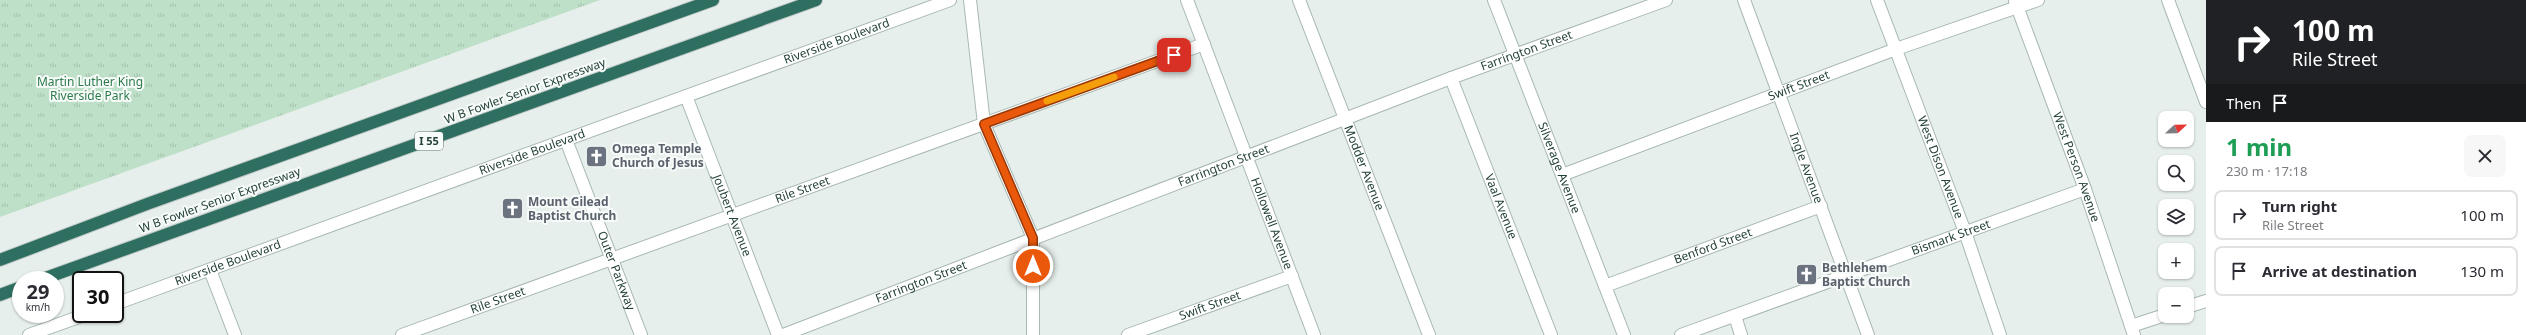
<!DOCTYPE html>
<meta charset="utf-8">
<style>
body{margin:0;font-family:"Noto Sans",sans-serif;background:#f7f7f7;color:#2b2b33;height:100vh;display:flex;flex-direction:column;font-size:15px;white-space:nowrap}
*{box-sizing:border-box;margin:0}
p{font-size:13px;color:#7c7c81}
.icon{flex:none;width:22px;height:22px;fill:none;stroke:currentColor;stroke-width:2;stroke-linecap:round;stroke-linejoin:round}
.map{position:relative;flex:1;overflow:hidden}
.panel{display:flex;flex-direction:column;background:#fff;width:320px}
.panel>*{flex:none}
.top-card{background:#202124;color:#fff;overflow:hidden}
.needle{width:26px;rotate:68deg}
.fabs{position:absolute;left:2158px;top:111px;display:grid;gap:8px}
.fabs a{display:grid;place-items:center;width:36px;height:36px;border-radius:8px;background:#fff;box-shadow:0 1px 3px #0004;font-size:20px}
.speed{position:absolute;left:12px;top:271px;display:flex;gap:8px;font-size:20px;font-weight:700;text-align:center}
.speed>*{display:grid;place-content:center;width:52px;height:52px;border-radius:50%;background:#fff;box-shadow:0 1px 3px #0004;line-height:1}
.speed small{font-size:10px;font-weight:400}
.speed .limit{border:2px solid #111;border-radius:6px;background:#fff;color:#111}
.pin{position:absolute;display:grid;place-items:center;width:34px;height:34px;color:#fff;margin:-17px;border-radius:8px;box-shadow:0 2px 6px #0006}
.me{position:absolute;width:44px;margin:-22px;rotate:0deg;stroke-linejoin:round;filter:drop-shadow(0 0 3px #0008)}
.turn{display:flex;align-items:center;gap:14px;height:84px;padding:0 20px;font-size:18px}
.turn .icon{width:52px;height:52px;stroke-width:2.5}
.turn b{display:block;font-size:28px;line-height:34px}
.then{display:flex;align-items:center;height:38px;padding:0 20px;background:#0003;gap:8px;font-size:15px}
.round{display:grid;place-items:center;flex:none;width:42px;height:42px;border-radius:8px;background:#f7f7f7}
.summary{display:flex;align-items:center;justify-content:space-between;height:68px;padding:0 20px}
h1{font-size:24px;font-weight:700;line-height:30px;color:#1e9e55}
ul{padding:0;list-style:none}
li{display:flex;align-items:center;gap:12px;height:50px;margin:0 8px 6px;padding:0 12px;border:2px solid #e1e1e2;border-radius:8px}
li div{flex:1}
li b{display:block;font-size:15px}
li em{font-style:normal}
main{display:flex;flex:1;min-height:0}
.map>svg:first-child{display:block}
.grass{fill:url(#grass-tufts)}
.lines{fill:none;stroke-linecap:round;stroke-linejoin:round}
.minor-casing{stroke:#a8b8b2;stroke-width:14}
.highway-casing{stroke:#c2cac8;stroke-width:14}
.minor{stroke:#fff;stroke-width:12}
.highway{stroke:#2f6f62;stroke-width:12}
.route-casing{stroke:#983908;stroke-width:10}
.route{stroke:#ea580c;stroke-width:7}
.slow{stroke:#f59e0b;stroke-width:7}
.labels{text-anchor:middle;stroke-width:4;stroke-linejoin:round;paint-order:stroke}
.shield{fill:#f7fbf9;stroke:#637a73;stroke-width:1}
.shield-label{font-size:11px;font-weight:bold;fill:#24423a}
.street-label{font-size:12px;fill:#24423a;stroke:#f7fbf9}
.park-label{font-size:12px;fill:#2d7a4b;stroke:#f7fbf9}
.worship-label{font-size:12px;font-weight:bold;fill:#5b616d;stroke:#f7fbf9;text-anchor:start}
</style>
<main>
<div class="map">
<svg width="2206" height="335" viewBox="0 0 2206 335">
<defs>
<pattern id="grass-tufts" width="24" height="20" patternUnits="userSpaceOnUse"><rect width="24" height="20" fill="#bfe0c8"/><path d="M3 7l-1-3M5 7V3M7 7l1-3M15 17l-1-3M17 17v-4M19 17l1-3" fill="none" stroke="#a4c1ad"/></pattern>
</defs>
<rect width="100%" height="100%" fill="#e6efeb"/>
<path class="grass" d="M 0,0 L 600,0 L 0,217 Z"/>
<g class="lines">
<defs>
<g id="minor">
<path d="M 970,0 L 984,124 L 1033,238 L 1033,335"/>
<path id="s1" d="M 1187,0 L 1314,335"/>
<path id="s2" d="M 1299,0 L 1429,335"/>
<path id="s3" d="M 1494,0 L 1624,335"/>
<path id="s4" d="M 1744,0 L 1868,335"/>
<path id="s5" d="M 1877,0 L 1965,232 L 2000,335"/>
<path d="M 2168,0 L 2206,102"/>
<path id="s6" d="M 2015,1 L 2085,189 L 2134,335"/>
<path id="s7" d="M 1451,78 L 1551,335"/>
<path id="s8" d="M 686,96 L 778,335"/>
<path id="s9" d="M 566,140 L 641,335"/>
<path id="s10" d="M 1562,175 L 1896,49 L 2038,0"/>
<path d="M 210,270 L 235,335"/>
<path id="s11" d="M 1605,286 L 1821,206"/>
<path id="s12" d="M 115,304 L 950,0"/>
<path d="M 2187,307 L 2206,301"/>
<path d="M 1735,316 L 1741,335"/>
<path d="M 2131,326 L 2165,315"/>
<path d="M 29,335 L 87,314"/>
<path id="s13" d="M 402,335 L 1204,44"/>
<path id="s14" d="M 783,335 L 1451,78 L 1666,0"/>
<path id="s15" d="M 1128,335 L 1292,276"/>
<path id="s16" d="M 1681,335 L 2085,189"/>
</g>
<path id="highway" d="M 0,260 L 147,204 L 713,0
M 40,280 L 816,0
M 0,295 L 21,287"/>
</defs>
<use href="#minor" class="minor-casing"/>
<use href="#highway" class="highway-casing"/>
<use href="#minor" class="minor"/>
<use href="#highway" class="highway"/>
</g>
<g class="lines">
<defs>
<path id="route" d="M 1033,266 L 1033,238 L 984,124 L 1174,55"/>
</defs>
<use href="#route" class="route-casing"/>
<use href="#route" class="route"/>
<path class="slow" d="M 1047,101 L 1114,77"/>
</g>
<defs>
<symbol id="church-square" viewBox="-11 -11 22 22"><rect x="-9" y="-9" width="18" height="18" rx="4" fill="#6b7280" stroke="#f7fbf9"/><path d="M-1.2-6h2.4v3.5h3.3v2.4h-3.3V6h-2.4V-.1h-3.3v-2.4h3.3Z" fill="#fff"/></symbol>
</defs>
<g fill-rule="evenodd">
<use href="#church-square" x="584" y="144" width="25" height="25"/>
<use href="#church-square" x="500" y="196" width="25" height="25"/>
<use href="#church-square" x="1794" y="262" width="25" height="25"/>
</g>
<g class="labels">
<rect class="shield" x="415" y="132" width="28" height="18" rx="3"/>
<g class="shield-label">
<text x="429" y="145">I 55</text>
</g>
<g class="street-label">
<text dy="4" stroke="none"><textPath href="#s12" startOffset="768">Riverside Boulevard</textPath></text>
<text dy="4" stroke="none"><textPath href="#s14" startOffset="796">Farrington Street</textPath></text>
<text dy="4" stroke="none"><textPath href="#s10" startOffset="253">Swift Street</textPath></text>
<text transform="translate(525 91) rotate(-20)" y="4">W B Fowler Senior Expressway</text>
<text dy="4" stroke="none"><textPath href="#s12" startOffset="444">Riverside Boulevard</textPath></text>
<text dy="4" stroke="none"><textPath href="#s14" startOffset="472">Farrington Street</textPath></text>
<text dy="4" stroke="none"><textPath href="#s2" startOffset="180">Modder Avenue</textPath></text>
<text dy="4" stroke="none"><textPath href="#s3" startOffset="180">Silverage Avenue</textPath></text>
<text dy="4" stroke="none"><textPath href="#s4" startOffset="179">Ingle Avenue</textPath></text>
<text dy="4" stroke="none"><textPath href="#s5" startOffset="179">West Dison Avenue</textPath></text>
<text dy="4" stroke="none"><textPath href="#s6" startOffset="177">West Person Avenue</textPath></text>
<text dy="4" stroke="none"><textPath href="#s13" startOffset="426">Rile Street</textPath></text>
<text transform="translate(220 200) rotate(-20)" y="4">W B Fowler Senior Expressway</text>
<text dy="4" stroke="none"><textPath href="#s7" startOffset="138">Vaal Avenue</textPath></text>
<text dy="4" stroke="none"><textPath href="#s8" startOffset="128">Joubert Avenue</textPath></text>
<text dy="4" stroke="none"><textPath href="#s1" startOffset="239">Hollowell Avenue</textPath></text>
<text dy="4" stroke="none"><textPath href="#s16" startOffset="287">Bismark Street</textPath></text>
<text dy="4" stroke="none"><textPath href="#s11" startOffset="115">Benford Street</textPath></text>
<text dy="4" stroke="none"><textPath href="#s12" startOffset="120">Riverside Boulevard</textPath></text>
<text dy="4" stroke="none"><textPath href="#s9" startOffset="140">Outer Parkway</textPath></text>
<text dy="4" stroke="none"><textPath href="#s14" startOffset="148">Farrington Street</textPath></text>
<text dy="4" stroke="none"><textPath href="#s13" startOffset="102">Rile Street</textPath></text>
<text dy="4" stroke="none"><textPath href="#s15" startOffset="87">Swift Street</textPath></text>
</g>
<g class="park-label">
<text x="90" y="86">Martin Luther King<tspan x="90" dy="14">Riverside Park</tspan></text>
</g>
<g class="worship-label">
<text x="612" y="153">Omega Temple<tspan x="612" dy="14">Church of Jesus</tspan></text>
<text x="528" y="206">Mount Gilead<tspan x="528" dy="14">Baptist Church</tspan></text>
<text x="1822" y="272">Bethlehem<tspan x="1822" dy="14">Baptist Church</tspan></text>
</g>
</g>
</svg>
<div class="fabs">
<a><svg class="needle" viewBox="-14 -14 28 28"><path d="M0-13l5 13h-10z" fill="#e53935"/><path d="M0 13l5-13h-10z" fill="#7c7c81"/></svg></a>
<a><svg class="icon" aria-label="search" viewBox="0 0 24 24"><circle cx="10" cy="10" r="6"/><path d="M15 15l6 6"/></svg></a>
<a><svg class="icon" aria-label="layers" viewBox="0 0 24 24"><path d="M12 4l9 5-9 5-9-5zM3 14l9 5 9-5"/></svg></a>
<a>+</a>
<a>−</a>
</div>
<div class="speed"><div>29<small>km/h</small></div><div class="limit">30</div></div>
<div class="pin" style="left:1174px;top:55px;background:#d93025"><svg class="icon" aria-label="arrive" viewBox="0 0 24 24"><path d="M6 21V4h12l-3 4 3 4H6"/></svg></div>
<svg class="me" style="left:1033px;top:266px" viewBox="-20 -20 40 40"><circle r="17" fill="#ea580c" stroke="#fff" stroke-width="3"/><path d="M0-11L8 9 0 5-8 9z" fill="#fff"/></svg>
</div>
<section class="panel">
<div class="top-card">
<div class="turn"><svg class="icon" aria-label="right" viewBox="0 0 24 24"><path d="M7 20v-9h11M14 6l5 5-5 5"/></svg><div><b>100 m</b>Rile Street</div></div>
<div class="then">Then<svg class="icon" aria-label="arrive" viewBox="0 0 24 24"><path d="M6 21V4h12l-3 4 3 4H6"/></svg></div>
</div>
<div class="summary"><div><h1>1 min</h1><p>230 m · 17:18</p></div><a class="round"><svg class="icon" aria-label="close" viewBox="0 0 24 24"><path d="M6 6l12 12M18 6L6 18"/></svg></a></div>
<ul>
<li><svg class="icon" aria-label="right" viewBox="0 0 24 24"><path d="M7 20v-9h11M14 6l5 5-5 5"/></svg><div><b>Turn right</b><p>Rile Street</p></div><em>100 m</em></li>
<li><svg class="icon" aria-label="arrive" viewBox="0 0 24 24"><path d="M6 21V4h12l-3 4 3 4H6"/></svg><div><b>Arrive at destination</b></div><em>130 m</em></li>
</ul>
</section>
</main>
